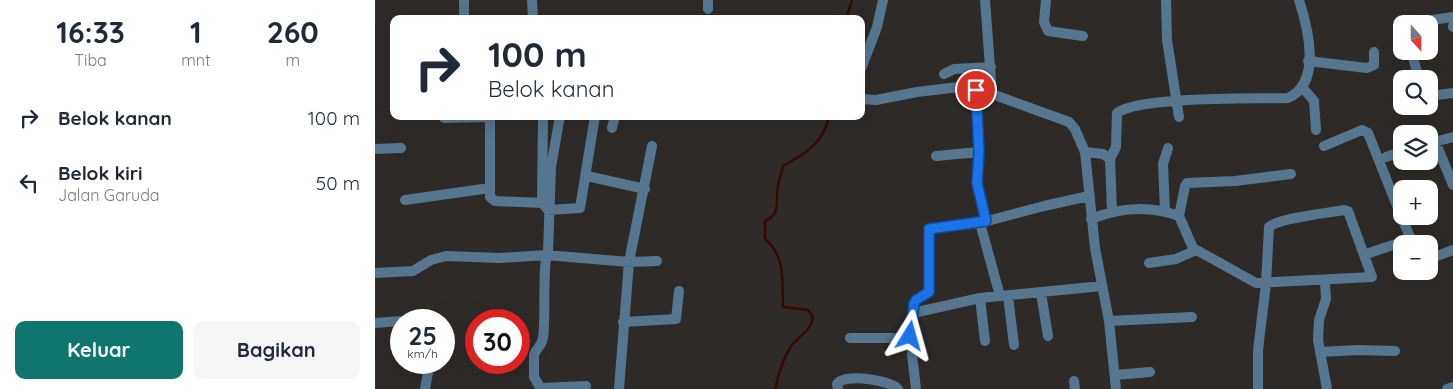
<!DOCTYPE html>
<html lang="id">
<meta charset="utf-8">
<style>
body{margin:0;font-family:Quicksand,sans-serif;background:#f6f6f7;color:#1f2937;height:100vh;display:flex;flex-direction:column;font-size:19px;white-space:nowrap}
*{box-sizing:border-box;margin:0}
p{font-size:16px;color:#747a83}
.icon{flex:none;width:28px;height:28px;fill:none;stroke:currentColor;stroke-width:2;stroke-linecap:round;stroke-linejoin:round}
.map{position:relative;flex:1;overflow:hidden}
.panel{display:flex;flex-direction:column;background:#fff;width:375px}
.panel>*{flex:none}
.guide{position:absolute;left:15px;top:15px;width:475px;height:105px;border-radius:10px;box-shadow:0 5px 20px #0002;background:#fff;color:#1f2937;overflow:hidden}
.needle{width:32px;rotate:159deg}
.fabs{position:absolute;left:1018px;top:15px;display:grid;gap:10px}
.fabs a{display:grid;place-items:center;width:45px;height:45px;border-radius:10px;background:#fff;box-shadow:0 5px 20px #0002;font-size:25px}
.speed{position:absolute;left:15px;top:309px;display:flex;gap:10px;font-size:25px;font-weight:700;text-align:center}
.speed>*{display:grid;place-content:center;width:65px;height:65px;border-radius:50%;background:#fff;box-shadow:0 5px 20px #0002;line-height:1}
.speed small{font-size:12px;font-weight:400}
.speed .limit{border:8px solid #d22;background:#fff;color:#111}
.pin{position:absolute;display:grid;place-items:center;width:42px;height:42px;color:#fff;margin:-21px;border:2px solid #fff;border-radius:50%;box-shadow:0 1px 5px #0007}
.me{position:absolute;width:55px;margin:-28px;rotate:8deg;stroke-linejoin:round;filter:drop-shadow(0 0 4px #0008)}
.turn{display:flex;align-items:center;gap:18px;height:105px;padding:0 15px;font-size:22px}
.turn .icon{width:65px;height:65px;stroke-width:2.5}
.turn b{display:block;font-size:35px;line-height:42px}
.eta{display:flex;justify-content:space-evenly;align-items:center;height:85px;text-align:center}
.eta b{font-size:30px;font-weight:700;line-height:35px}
.cta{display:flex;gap:10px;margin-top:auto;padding:10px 15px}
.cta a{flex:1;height:58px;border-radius:10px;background:#0f766e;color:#fff;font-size:20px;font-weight:700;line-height:58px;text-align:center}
.cta a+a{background:#f6f6f7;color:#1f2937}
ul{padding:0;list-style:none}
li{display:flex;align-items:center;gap:15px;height:65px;padding:0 15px}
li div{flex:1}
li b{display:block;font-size:19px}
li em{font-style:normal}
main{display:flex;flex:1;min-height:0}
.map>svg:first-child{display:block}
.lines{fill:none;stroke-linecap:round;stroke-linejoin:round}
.stream{stroke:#340a00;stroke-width:2.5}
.minor{stroke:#56768f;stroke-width:10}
.route-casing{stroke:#114b97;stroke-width:12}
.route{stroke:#1a73e8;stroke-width:9}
</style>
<main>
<section class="panel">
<div class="eta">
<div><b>16:33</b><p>Tiba</p></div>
<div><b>1</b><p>mnt</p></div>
<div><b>260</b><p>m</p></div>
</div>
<ul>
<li><svg class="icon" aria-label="right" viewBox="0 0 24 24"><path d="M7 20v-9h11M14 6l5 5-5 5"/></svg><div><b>Belok kanan</b></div><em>100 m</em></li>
<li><svg class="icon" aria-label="left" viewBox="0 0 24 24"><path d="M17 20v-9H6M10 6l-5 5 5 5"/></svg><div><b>Belok kiri</b><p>Jalan Garuda</p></div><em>50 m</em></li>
</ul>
<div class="cta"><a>Keluar</a><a>Bagikan</a></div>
</section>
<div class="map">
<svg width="1078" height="389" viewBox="0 0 1078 389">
<rect width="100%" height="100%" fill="#2e2a28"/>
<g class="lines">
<path class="stream" d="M 471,19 L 477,0
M 400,389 C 404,373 408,358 417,345 C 425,335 436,331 438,317 L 433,310 L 408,307 C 407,282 411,256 390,239 L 390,221 C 407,214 400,200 403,186 C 404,179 407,172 408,166 C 430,154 449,143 454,116"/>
<path class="minor" d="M 157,0 L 158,19
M 610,0 L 617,94 L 694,122 L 700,129 L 710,152 L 720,248 L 734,321 L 741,389
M 671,0 L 669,22 L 673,31 L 708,36
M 791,0 L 792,40 L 804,117
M 333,9 L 333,0
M 89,16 L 89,0
M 1030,24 L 1078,17
M 1078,26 L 1078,27
M 1036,51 L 1044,79
M 933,61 L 992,68 L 999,65 L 999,52
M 486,69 L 502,27 L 508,0
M 569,74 L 579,69 L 616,67
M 928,88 L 939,101 L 941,130
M 601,90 L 604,152 L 602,183 L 611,221
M 1054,96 L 1078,93
M 486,99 L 501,100 L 542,92 L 584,87 L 617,94
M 168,116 L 167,203 L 173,210 L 205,208 L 220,116
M 69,118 L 112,117 L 115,119 L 115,188
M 237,128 L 240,116
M 1060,141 L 1078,185
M 1055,143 L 1078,137
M 949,146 L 987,130 L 993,133 L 1026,216
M 0,149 L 26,148
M 710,152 L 728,154 L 735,159 L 737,211
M 561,156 L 604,152
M 1011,157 L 1026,152
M 735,159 L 741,147 L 742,113 C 765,96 879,99 913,98 C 947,83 933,28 924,0
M 212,176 L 270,189
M 30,200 L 115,188 L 115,197 L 120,201 L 167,203
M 790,211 L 788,164 L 793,148
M 804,216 L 810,186 L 812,183 L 860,181 L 916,174
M 716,219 C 746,207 774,205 804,216 L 818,248 L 881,283 L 997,277 L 973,211 L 969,210 C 953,213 904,218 894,227 L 891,284 L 883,350 L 883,389
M 605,223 L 625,296
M 991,254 L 1036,239 L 1026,216
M 1054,259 L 1078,250
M 774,263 L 801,259 L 821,250
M 0,273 L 38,271 L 56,260 L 71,256 L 125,258 L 171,255 L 254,262 L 282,261
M 950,281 L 951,299 L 944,320 L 943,340 L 952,389
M 666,293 L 673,336
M 633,296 L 639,345
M 605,298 L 610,341
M 538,313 L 605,298 L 727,286
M 39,320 L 54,320
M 734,321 L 817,317
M 248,322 L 301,319 L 304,291
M 0,323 L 26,321
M 475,338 L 535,338
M 945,352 L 983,350 L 1020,351
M 740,375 L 775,372
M 699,381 L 700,389
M 166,388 L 211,386
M 50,389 L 55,362
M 166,389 L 159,377 L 159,355 C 161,348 167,346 168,338 C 171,321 167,262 173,252 L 176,167 L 185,116
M 244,389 L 254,262 L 277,146
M 463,389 L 462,384 C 470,373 515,380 523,389
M 541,389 L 535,336 L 539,304 L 541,300 L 554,292 L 554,229 L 605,223 L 669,206 L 714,196
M 1072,389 L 1078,387"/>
</g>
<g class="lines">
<defs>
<path id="route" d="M 535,336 L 539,304 L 541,300 L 554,292 L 554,229 L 611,221 L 602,183 L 604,152 L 601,90"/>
</defs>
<use href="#route" class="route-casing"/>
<use href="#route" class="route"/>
</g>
</svg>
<div class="fabs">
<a><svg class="needle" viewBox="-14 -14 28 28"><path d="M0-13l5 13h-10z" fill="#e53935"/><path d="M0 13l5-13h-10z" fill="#747a83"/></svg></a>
<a><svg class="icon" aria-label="search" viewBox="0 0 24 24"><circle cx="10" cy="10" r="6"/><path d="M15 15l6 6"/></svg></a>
<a><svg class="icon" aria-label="layers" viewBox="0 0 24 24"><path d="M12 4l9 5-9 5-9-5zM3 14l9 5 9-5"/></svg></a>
<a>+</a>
<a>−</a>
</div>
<div class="speed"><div>25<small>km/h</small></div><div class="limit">30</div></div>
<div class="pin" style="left:601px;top:90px;background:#d93025"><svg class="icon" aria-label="arrive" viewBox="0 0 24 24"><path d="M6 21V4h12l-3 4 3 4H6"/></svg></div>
<svg class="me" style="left:535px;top:336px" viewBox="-20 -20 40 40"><path d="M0-17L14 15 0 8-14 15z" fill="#1a73e8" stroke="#fff" stroke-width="4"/></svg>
<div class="guide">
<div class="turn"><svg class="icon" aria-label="right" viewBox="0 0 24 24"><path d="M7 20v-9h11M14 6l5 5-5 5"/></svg><div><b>100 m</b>Belok kanan</div></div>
</div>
</div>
</main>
